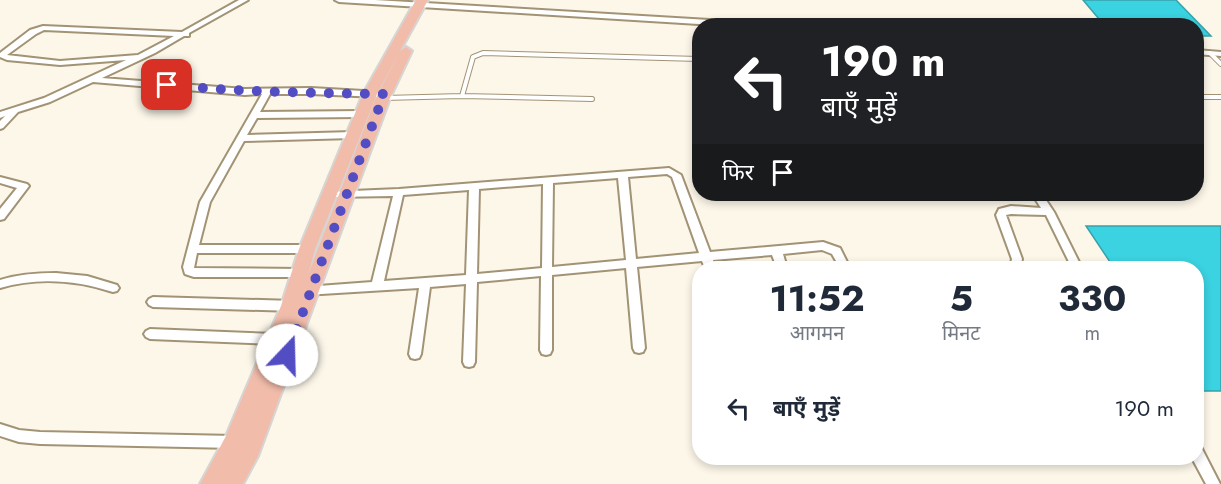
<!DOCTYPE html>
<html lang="hi">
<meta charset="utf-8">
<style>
body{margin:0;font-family:Jost,"Noto Sans Devanagari",sans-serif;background:#f6f6f7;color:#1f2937;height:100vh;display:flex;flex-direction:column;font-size:22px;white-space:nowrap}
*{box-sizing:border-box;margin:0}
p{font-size:20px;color:#747a83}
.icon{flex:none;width:33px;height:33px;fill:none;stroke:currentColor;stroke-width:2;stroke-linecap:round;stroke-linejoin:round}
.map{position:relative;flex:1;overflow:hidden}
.sheet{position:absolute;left:692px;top:261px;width:512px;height:204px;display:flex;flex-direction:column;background:#fff;border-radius:24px;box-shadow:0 3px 9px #0003}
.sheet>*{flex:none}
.guide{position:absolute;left:692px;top:18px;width:512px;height:183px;border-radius:24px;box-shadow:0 3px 9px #0003;background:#202124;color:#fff;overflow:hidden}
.pin{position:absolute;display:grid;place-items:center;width:51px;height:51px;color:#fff;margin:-26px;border-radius:12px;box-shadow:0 3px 9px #0006}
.me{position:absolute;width:66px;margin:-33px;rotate:21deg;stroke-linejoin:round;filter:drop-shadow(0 0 4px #0008)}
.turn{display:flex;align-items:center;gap:21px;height:126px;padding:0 30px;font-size:27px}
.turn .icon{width:78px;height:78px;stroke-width:2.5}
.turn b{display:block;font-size:42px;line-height:51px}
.then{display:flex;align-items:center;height:57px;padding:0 30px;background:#0003;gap:12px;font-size:22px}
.eta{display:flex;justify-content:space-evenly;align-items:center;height:102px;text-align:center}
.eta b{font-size:36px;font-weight:700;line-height:42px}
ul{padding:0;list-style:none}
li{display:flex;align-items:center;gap:18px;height:90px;padding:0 30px}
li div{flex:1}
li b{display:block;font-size:22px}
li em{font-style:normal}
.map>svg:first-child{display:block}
.water{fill:#3bd2e1;stroke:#3aa1a8;stroke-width:1.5}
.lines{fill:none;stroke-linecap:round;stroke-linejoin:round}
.service-casing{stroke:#a29375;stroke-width:6}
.minor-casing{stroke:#a29375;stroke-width:4}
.primary-casing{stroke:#d7d5d3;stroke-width:4}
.service{stroke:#fff;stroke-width:4}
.minor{fill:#fff;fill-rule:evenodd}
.primary{fill:#f2bcaa;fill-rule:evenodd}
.route{stroke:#534dc4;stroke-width:10;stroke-dasharray:0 18}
</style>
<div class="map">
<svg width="1221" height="484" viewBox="0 0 1221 484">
<rect width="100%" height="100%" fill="#fdf7ea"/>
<path class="water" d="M 1083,0 L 1176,0 L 1211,36 L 1196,36 L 1196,26 L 1104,25 Z
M 1086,226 L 1221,226 L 1221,391 L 1196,391 L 1196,268 L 1114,268 Z"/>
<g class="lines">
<defs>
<path id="service" d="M 1210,53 L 1221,64
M 462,96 L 473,57 L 483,53 L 699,59
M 1196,97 L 1221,97
M 384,98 L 462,96 L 592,99"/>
<path id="minor" d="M 239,0 L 248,0 L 189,33 L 189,36 L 184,36 L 155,53 L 102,78 L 245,89 L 311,88 L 381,92 L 381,96 L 378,97 L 311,94 L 270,94 L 260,112 L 362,111 L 366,114 L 362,117 L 257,118 L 247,135 L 353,132 L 357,135 L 353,138 L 244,141 L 210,202 L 199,245 L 307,245 L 311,246 L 312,249 L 311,252 L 307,253 L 197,253 L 194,268 L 301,269 L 305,270 L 306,273 L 305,276 L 301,277 L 194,277 L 185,274 L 183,267 L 200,202 L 262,94 L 245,95 L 93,82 L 50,102 L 18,112 L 3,128 L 0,129 L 0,121 L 5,116 L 0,118 L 0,112 L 44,98 L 126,60 L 60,65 L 7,60 L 0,57 L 0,53 L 30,30 L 43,26 L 182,32 ZM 44,30 L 174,36 L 138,55 L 60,61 L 7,55 L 36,34 Z
M 335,0 L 375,0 L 777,24 L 780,26 L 731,26 L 339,2 Z
M 1196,50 L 1221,52 L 1221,56 L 1196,54 Z
M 669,168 L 681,175 L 710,252 L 823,242 L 840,248 L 848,264 L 876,265 L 877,268 L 840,268 L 832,254 L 822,250 L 783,254 L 787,268 L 777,268 L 772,255 L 713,260 L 715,268 L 705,268 L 702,261 L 637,267 L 645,348 L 643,352 L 639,353 L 635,352 L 633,348 L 626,268 L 552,275 L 552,350 L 550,354 L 546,355 L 542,354 L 540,350 L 541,276 L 477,282 L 475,362 L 473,366 L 469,367 L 465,366 L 463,362 L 466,284 L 430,287 L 421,354 L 419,358 L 415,359 L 411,358 L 409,354 L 419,288 L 305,295 L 301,294 L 299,291 L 301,288 L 305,287 L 372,282 L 393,196 L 332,197 L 327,194 L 329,192 L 399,189 ZM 667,174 L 672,177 L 699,253 L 636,259 L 628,177 ZM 618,178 L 626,260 L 552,267 L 553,183 ZM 543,184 L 542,268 L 477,274 L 479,189 ZM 469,190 L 466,275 L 384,281 L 403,195 Z
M 0,177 L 27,184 L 29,186 L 4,219 L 0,220 L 0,209 L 17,188 L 0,183 Z
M 1032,194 L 1042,194 L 1054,212 L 1082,268 L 1072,268 L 1046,215 L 1011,214 L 1006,215 L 1022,259 L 1020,268 L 1010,268 L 1012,259 L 996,215 L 999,209 L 1011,206 L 1041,208 Z
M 56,273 L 87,276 L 117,285 L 119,288 L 117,291 L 113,292 C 76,280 37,277 0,288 L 0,280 C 19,274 37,273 56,273 Z
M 153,297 L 294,301 L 298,303 L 300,306 L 298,309 L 294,311 L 153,307 L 149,305 L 147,302 L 149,299 Z
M 150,329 L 276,334 L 280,335 L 282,339 L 280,343 L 276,344 L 150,339 L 146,337 L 144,334 L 146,331 Z
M 0,424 L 19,430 L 40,432 L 235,436 L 240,438 L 242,442 L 240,446 L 235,448 L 40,444 L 19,442 L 0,436 Z
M 1196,446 L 1201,447 L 1220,484 L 1206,484 L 1192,458 L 1196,458 Z"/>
<path id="primary" d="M 416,0 L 428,0 L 400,51 L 406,47 L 412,51 L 390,98 L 258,456 L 243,484 L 200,484 L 226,436 L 281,306 L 299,249 L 363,94 ZM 400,51 L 376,98 L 308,275 L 315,249 L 377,94 Z"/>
</defs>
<use href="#service" class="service-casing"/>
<use href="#minor" class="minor-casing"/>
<use href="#primary" class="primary-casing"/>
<use href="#service" class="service"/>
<use href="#minor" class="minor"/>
<use href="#primary" class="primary"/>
</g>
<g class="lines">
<path class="route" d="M 167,85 C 239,92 312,93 384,94 L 287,355"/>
</g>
</svg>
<div class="pin" style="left:167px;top:85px;background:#d93025"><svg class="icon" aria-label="arrive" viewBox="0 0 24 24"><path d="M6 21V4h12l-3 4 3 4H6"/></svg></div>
<svg class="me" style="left:287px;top:355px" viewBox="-20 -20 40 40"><circle r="19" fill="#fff"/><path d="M0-13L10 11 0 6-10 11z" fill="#534dc4"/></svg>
<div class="guide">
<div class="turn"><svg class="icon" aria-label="left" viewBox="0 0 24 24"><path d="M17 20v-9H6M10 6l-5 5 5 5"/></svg><div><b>190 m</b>बाएँ मुड़ें</div></div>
<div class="then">फिर<svg class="icon" aria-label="arrive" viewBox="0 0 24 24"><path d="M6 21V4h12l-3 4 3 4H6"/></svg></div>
</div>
<section class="sheet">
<div class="eta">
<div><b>11:52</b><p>आगमन</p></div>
<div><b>5</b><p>मिनट</p></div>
<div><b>330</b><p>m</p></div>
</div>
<ul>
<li><svg class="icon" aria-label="left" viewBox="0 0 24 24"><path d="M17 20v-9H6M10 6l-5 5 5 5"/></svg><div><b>बाएँ मुड़ें</b></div><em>190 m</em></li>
</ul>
</section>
</div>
